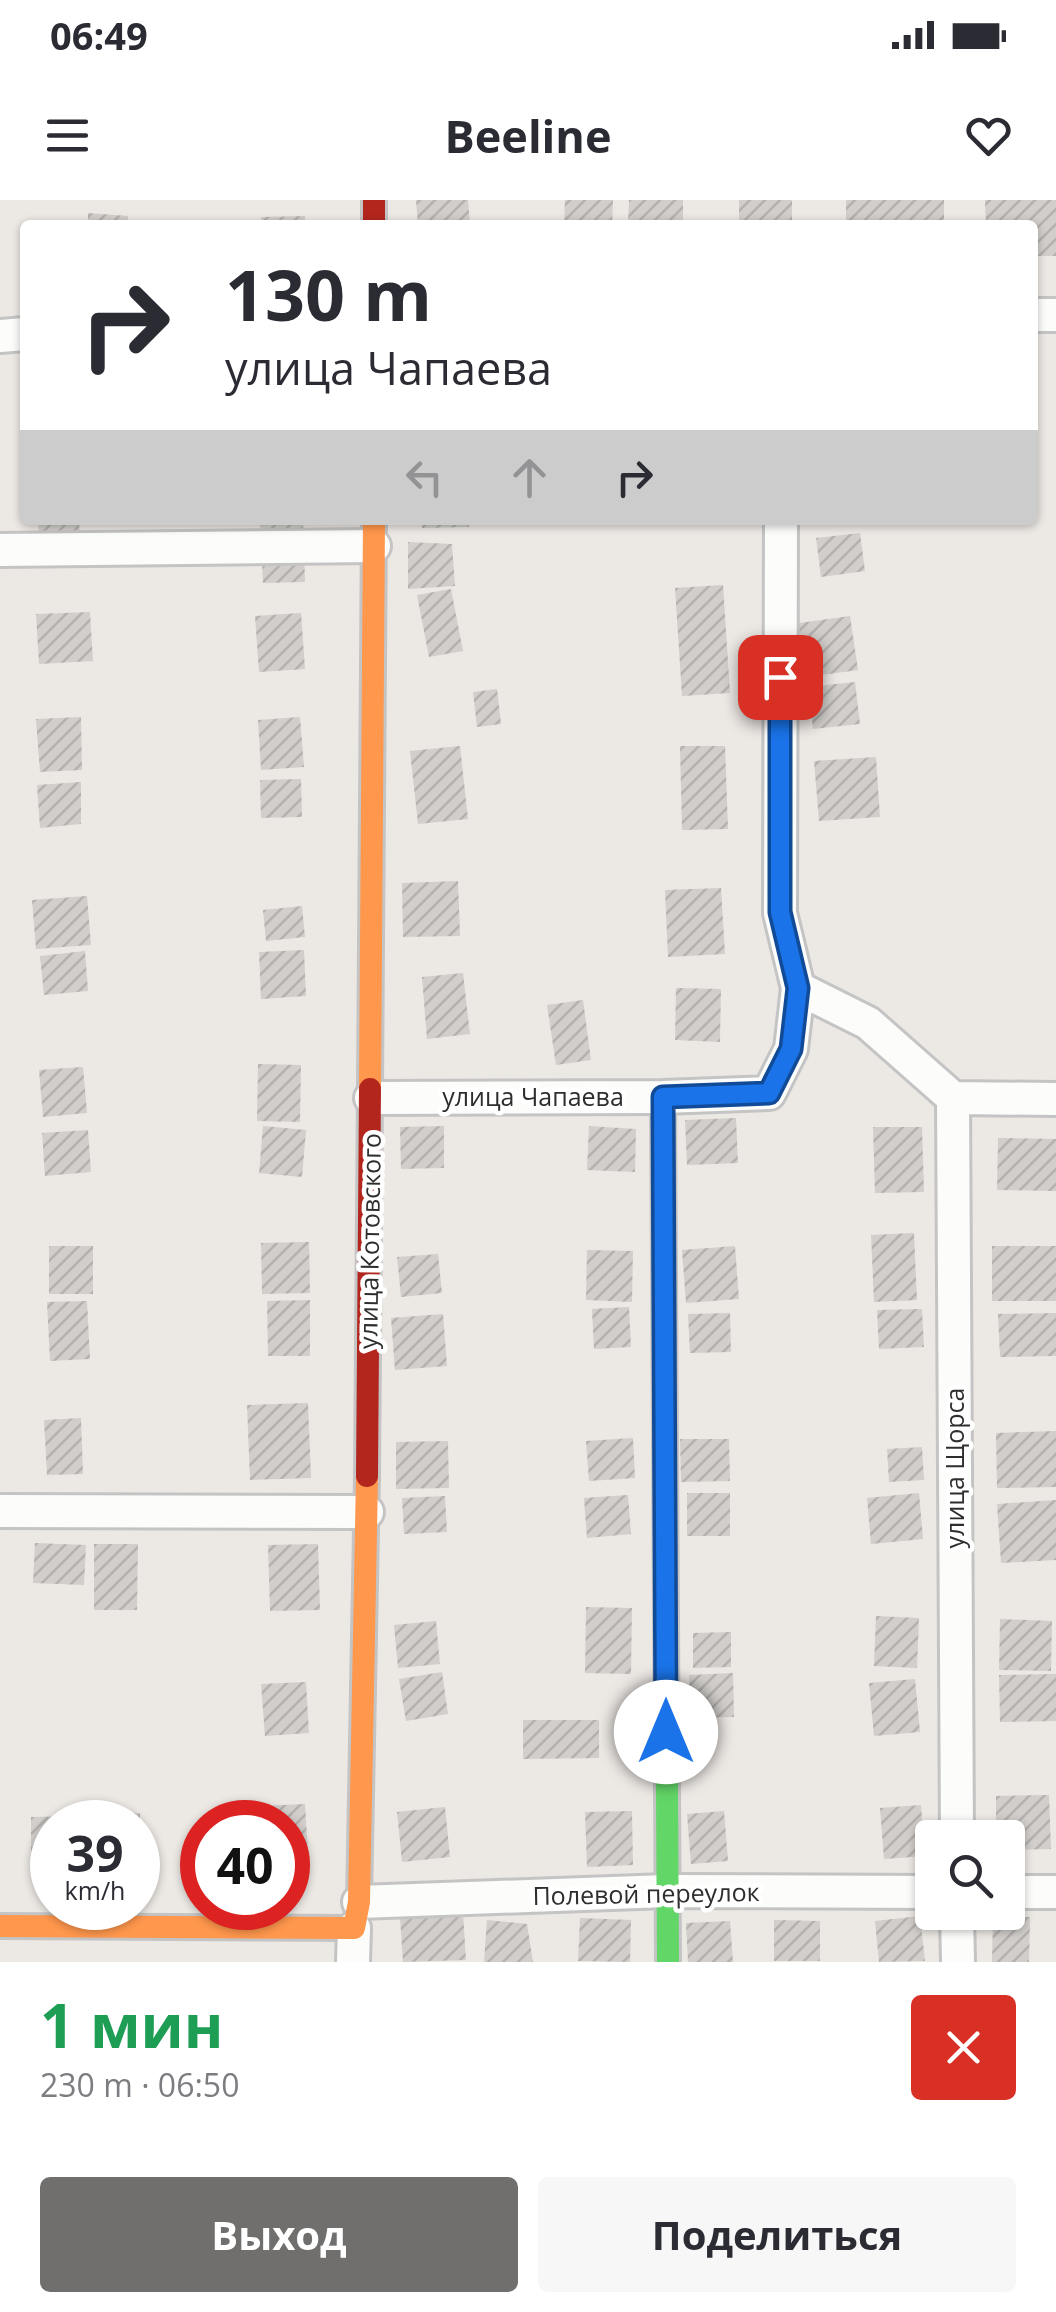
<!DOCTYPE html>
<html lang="ru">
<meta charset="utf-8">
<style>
body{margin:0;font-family:"Open Sans",sans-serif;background:#f7f7f7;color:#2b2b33;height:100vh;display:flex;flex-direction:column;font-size:38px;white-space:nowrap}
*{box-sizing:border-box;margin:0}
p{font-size:32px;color:#7c7c81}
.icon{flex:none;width:55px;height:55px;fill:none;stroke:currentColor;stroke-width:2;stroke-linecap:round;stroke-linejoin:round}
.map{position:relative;height:1762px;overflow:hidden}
.sheet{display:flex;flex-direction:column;background:#fff;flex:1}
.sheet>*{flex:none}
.hud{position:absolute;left:20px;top:20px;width:1018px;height:305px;border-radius:10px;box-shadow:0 2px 8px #0004;background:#fff;color:#2b2b33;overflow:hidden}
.buttons{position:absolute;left:915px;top:1620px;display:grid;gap:20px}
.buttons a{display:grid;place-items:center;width:110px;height:110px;border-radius:10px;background:#fff;box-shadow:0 2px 8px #0004;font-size:50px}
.speed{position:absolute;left:30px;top:1600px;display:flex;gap:20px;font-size:50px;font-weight:700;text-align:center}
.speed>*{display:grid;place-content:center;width:130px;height:130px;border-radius:50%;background:#fff;box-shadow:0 2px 8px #0004;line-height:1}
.speed small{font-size:25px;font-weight:400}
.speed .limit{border:15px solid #d22;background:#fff;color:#111}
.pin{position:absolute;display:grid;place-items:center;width:85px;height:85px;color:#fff;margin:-42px;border-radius:20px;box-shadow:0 5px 15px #0006}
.me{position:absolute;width:110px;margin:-55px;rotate:0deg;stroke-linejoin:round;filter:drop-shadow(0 0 8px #0008)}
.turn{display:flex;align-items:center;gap:35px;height:210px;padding:0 40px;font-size:45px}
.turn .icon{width:130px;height:130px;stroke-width:2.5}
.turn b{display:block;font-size:70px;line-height:85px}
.lanes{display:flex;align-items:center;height:95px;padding:0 40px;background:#0003;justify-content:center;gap:50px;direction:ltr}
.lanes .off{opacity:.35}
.round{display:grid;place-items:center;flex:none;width:105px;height:105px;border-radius:10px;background:#f7f7f7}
.summary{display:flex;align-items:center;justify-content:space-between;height:170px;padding:0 40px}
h1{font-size:60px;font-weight:700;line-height:75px;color:#1e9e55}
.primary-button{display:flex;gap:20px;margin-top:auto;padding:20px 40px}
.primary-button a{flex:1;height:115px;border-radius:10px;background:#706f6e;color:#fff;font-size:40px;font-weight:700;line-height:115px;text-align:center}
.primary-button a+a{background:#f7f7f7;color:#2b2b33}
.status{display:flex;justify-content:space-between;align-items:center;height:70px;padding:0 50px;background:#fff;direction:ltr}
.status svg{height:28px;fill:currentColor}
header{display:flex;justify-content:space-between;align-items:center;height:130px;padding:0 40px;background:#fff;font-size:45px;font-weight:700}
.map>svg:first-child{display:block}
.building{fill:url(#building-hatch)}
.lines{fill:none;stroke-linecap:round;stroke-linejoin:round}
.street-casing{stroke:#c5c4c5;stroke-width:38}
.fast-casing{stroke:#c5c4c5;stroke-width:28}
.slow-casing{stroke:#c5c4c5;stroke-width:28}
.jam-casing{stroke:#c5c4c5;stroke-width:28}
.street{stroke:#fcfcfb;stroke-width:32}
.fast{stroke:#63d668;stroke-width:22}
.slow{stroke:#ff974d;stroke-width:22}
.jam{stroke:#b3261e;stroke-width:22}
.route-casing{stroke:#114b97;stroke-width:25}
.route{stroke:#1a73e8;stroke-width:18}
.labels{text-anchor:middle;stroke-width:9;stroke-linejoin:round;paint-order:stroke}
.street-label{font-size:25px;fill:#2e2e2e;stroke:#fff}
</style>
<div class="status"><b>06:49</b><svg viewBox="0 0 49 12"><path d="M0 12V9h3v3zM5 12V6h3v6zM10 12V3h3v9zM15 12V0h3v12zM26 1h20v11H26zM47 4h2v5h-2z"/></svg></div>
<header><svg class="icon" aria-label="menu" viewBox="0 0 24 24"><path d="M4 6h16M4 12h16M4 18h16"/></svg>Beeline<svg class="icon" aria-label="heart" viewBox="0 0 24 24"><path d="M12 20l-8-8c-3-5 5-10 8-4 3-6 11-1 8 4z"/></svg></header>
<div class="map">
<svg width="1056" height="1762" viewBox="0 0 1056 1762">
<defs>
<pattern id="building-hatch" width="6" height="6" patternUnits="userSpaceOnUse" patternTransform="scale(2.5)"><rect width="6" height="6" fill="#d1cecb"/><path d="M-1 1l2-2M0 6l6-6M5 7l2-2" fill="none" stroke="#b4b1af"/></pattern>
</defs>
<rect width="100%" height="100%" fill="#ece8e4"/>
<path class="building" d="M 416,0 L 468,0 L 470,25 L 418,25 Z
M 565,0 L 613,0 L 612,25 L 564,25 Z
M 629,0 L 683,0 L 683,25 L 628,25 Z
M 739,0 L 792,0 L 792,25 L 739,25 Z
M 846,0 L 944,0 L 944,25 L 846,25 Z
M 985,0 L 1056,0 L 1056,56 L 1032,56 L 1032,25 L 986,25 Z
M 88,13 L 128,16 L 128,25 L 88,25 Z
M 305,16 L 305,25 L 261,25 L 261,17 Z
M 38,320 L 79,320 L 81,361 L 40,362 Z
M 260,320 L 303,320 L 305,382 L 263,383 Z
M 422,320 L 469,320 L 469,327 L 422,328 Z
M 860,333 L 865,371 L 821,377 L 816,338 Z
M 408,342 L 452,344 L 455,386 L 408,389 Z
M 723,385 L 730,493 L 682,496 L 675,388 Z
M 451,389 L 463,451 L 429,457 L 417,395 Z
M 90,412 L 93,461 L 39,464 L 36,414 Z
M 301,413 L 305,469 L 259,472 L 255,416 Z
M 850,416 L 858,470 L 800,478 L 792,424 Z
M 855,482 L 860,524 L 813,529 L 808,487 Z
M 497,489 L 501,524 L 477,527 L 473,492 Z
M 81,517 L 82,570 L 40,572 L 36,519 Z
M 300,517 L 304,567 L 261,570 L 258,520 Z
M 460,546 L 468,619 L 418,624 L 410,551 Z
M 680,546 L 725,546 L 728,629 L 682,630 Z
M 876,557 L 880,617 L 819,621 L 814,561 Z
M 301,579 L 302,617 L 261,618 L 260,580 Z
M 81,582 L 81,624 L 40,628 L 37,585 Z
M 458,681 L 460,736 L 403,737 L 402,683 Z
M 721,688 L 725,754 L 668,757 L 665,690 Z
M 87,696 L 91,745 L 36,749 L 32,700 Z
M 302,706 L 305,737 L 266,741 L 263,710 Z
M 304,750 L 306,796 L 261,799 L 259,752 Z
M 85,751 L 88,791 L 44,795 L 40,756 Z
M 463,773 L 470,834 L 427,839 L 422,777 Z
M 676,788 L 721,789 L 720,842 L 675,840 Z
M 583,800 L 591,860 L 556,865 L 547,805 Z
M 258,864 L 301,865 L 300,922 L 257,921 Z
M 83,867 L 87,913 L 43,917 L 39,870 Z
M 736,918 L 738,963 L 687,965 L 685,920 Z
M 263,926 L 306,930 L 302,977 L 259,973 Z
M 444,926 L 444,968 L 401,969 L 400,927 Z
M 589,926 L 636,929 L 635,972 L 587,970 Z
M 873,927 L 922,927 L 924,992 L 875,993 Z
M 88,930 L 91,972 L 45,976 L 42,933 Z
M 998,938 L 1056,939 L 1056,991 L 997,990 Z
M 914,1033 L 917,1100 L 874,1102 L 871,1035 Z
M 309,1042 L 310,1093 L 262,1094 L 261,1043 Z
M 49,1046 L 93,1046 L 93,1094 L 49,1094 Z
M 735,1046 L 739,1099 L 686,1103 L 682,1050 Z
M 992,1046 L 1056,1046 L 1056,1101 L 992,1101 Z
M 587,1050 L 633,1051 L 632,1102 L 586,1100 Z
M 438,1054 L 442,1093 L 401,1097 L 397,1057 Z
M 310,1100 L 310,1156 L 268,1156 L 267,1101 Z
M 87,1101 L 90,1159 L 50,1161 L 47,1102 Z
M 629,1107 L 631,1147 L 594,1149 L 592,1109 Z
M 922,1109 L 924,1147 L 879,1149 L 877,1110 Z
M 730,1113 L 731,1152 L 690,1153 L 688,1114 Z
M 1056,1113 L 1056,1156 L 1000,1157 L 998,1114 Z
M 443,1114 L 447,1166 L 395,1170 L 391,1118 Z
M 308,1203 L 311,1278 L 250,1280 L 247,1205 Z
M 81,1218 L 83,1274 L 47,1275 L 44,1220 Z
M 1056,1231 L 1056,1287 L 997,1288 L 996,1233 Z
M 633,1238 L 635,1278 L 589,1281 L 586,1241 Z
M 680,1239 L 729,1239 L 730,1281 L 681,1282 Z
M 448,1241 L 449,1288 L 396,1289 L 396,1242 Z
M 922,1247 L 924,1280 L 889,1282 L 887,1249 Z
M 687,1293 L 730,1293 L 730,1336 L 687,1336 Z
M 919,1293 L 923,1339 L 871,1344 L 867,1298 Z
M 628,1295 L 631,1334 L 587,1338 L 584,1298 Z
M 445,1296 L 447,1332 L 404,1334 L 402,1298 Z
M 1056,1300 L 1056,1360 L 1001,1363 L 997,1304 Z
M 35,1343 L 86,1345 L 84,1385 L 33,1383 Z
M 94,1344 L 138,1344 L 137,1410 L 94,1410 Z
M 318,1344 L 320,1410 L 270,1411 L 268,1345 Z
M 586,1407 L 632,1408 L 631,1474 L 585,1473 Z
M 876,1416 L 919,1418 L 917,1468 L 874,1466 Z
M 1000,1419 L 1052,1421 L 1051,1471 L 999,1470 Z
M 436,1421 L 440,1464 L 398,1468 L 394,1425 Z
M 731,1432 L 731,1467 L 693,1468 L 693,1433 Z
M 442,1472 L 448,1514 L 406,1521 L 399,1479 Z
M 733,1473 L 734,1517 L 690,1518 L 689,1475 Z
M 1056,1474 L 1056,1521 L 1000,1522 L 999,1475 Z
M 915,1479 L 920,1532 L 874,1536 L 869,1483 Z
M 306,1482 L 309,1533 L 265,1536 L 261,1484 Z
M 523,1520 L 599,1520 L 599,1558 L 523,1559 Z
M 1049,1595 L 1051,1649 L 1008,1650 L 1008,1638 L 996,1638 L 996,1596 Z
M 305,1604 L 308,1654 L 288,1656 L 288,1622 L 261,1622 L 260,1606 Z
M 921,1605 L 925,1656 L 884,1659 L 880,1608 Z
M 445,1607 L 450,1657 L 402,1662 L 397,1612 Z
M 632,1611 L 633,1665 L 587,1667 L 585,1612 Z
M 724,1611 L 728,1661 L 691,1664 L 687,1614 Z
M 93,1612 L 140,1613 L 140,1622 L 93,1622 Z
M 80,1616 L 80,1622 L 52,1622 L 52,1656 L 31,1656 L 31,1617 Z
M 463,1713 L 466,1760 L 403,1762 L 400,1717 Z
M 920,1716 L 925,1761 L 879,1762 L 875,1721 Z
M 993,1717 L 1030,1717 L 1029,1762 L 992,1762 Z
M 580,1718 L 631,1720 L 630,1762 L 578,1761 Z
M 487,1720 L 527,1724 L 533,1762 L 484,1762 Z
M 774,1720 L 820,1721 L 820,1761 L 774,1761 Z
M 730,1721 L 733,1762 L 688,1762 L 686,1723 Z"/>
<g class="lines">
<defs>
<path id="street" d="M 1032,115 L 1056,115
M 0,136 L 25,134
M 781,320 L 780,713 L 798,788
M 0,350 L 374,346
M 371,898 L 663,897 L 769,893 L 791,849 L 798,788 L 868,823 L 953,898 L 1056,899
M 953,898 L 957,1638
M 0,1311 L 367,1312
M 1008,1692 L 1056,1692
M 359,1702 L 667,1691 L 932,1692
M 957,1712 L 958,1762
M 353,1762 L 354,1728"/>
<path id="fast" d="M 666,1419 L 668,1762"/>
<path id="slow" d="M 370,889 L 374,320
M 0,1726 L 354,1728 L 359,1702 L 367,1276"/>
<path id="jam" d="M 374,0 L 374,25
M 663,897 L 666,1419
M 367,1276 L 370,889"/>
</defs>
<use href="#street" class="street-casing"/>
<use href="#fast" class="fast-casing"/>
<use href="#slow" class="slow-casing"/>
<use href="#jam" class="jam-casing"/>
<use href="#street" class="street"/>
<use href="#fast" class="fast"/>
<use href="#slow" class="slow"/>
<use href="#jam" class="jam"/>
</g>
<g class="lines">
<defs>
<path id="route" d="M 666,1532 L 663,897 L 769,893 L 791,849 L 798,788 L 780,712 L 780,477"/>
</defs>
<use href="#route" class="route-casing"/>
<use href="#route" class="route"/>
</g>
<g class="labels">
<g class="street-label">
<text x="533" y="906">улица Чапаева</text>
<text transform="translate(370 1041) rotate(-89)" y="9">улица Котовского</text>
<text transform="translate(955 1268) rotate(-90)" y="9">улица Щорса</text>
<text transform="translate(646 1694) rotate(-1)" y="9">Полевой переулок</text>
</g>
</g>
</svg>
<div class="buttons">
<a><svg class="icon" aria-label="search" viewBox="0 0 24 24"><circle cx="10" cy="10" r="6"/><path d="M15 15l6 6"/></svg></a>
</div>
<div class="speed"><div>39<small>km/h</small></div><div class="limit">40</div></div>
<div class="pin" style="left:780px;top:477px;background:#d93025"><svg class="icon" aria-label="arrive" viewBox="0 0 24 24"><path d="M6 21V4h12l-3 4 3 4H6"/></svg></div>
<svg class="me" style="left:666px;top:1532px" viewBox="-20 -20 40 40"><circle r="19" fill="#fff"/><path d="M0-13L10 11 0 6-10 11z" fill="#1a73e8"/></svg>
<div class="hud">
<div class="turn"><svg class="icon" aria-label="right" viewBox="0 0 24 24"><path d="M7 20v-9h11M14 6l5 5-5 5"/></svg><div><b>130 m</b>улица Чапаева</div></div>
<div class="lanes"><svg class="icon off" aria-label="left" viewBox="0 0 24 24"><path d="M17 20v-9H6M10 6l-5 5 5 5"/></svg><svg class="icon off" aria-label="ahead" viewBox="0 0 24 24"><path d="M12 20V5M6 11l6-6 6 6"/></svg><svg class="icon" aria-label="right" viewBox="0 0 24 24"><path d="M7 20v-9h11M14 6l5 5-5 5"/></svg></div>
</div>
</div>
<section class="sheet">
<div class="summary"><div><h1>1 мин</h1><p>230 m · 06:50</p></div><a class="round" style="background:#d93025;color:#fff"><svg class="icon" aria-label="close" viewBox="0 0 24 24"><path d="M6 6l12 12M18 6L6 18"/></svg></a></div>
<div class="primary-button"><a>Выход</a><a>Поделиться</a></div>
</section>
